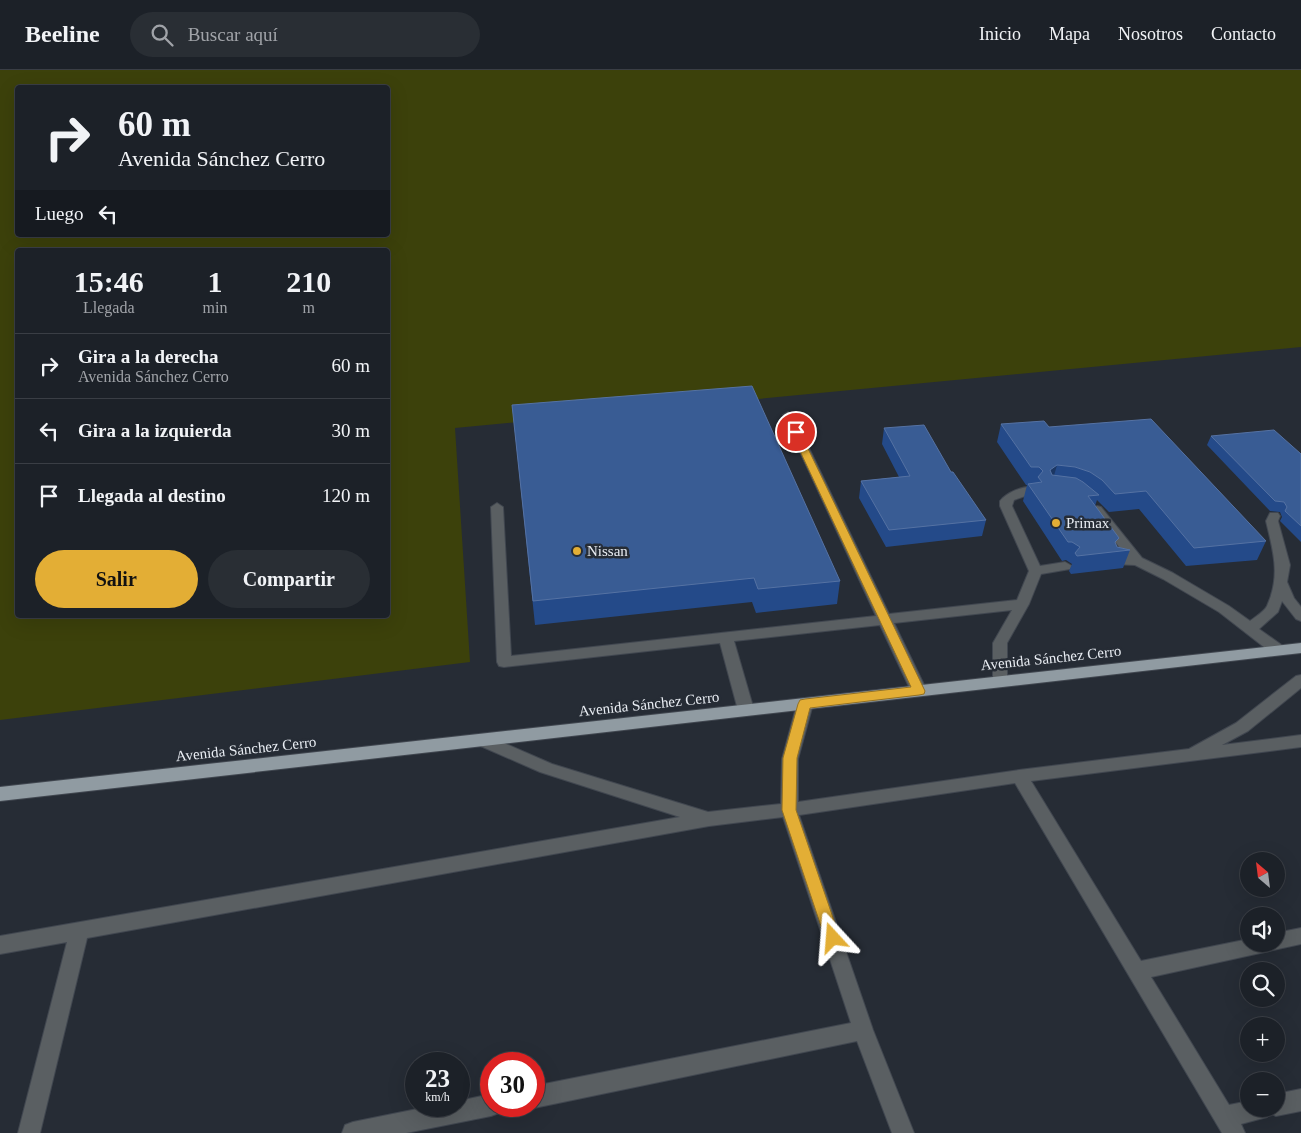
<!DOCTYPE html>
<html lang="es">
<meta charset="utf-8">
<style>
body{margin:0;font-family:"Times New Roman",serif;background:#292e34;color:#f1f3f6;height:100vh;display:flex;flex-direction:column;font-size:19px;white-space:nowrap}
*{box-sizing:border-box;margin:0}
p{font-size:16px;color:#a0a3a8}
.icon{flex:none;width:28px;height:28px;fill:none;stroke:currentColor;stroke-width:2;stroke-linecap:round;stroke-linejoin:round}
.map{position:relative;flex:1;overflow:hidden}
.drawer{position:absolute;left:15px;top:178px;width:375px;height:370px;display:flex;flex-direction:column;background:#1c2128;border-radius:5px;box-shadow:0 5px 20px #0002,0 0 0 1px #3a3e45}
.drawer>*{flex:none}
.top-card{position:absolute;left:15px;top:15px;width:375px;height:152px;border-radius:5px;box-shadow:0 5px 20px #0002,0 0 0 1px #3a3e45;background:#1c2128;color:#f1f3f6;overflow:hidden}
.needle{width:32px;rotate:332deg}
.controls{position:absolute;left:1240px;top:782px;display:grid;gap:10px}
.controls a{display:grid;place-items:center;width:45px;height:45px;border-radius:50%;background:#1c2128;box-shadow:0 5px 20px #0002,0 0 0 1px #3a3e45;font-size:25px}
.speed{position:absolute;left:405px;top:982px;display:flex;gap:10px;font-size:25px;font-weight:700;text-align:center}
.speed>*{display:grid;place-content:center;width:65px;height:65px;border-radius:50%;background:#1c2128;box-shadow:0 5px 20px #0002,0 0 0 1px #3a3e45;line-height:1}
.speed small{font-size:12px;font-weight:400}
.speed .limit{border:8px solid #d22;background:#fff;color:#111}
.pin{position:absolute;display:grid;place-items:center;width:42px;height:42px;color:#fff;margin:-21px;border:2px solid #fff;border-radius:50%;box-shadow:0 1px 5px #0007}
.me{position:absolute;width:55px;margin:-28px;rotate:341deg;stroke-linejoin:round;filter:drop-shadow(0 0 4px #0008)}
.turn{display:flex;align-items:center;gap:18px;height:105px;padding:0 20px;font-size:22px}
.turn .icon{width:65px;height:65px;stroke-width:2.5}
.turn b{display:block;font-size:35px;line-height:42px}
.then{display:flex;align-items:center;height:48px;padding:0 20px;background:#0003;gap:10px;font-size:19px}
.eta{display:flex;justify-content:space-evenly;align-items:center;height:85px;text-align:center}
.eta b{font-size:30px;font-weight:800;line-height:35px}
.primary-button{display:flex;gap:10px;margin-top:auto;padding:10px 20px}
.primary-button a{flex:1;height:58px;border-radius:30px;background:#e3ae35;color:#111;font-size:20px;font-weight:800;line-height:58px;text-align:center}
.primary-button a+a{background:#292e34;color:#f1f3f6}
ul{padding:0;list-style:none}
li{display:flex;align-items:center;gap:15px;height:65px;padding:0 20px;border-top:1px solid #3a3e45}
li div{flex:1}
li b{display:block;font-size:19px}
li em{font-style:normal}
header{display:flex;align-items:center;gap:30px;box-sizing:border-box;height:70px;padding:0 25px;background:#1c2128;border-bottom:1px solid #3a3e45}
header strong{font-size:24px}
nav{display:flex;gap:28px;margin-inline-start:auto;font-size:18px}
.search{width:350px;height:45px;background:#292e34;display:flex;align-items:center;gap:12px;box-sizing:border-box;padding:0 18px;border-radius:28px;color:#a0a3a8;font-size:19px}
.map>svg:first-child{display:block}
.green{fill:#3c410b;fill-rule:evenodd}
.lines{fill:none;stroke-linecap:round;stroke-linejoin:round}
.service-casing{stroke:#414750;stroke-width:2}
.minor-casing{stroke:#414750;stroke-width:2}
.trunk-casing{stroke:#414750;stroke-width:2}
.service{fill:#5a5f62;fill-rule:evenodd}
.minor{fill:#5a5f62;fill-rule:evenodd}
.trunk{fill:#909ba2;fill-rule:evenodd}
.wall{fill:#244a89}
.shaded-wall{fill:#1c3763}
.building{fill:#395c94;stroke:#5572a3}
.route{fill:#e3ae35;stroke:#947122}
.poi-dot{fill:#e3ae35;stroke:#262c35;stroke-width:2}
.labels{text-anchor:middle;stroke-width:5;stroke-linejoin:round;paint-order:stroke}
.poi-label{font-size:15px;fill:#e9edf3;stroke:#262c35;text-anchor:start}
.street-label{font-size:15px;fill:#e9edf3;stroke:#262c35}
</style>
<header>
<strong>Beeline</strong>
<div class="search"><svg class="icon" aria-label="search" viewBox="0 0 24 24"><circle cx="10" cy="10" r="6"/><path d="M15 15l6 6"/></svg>Buscar aquí</div>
<nav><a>Inicio</a><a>Mapa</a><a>Nosotros</a><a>Contacto</a></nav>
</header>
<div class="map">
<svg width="1301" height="1063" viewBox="0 0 1301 1063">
<rect width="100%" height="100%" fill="#262c35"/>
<path class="green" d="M 0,0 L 1301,0 L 1301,277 L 455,358 L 470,592 L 0,650 ZM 18,18 L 388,18 L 388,165 L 18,165 ZM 18,180 L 388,180 L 388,545 L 18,545 Z"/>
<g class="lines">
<defs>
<path id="service" d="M 788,342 L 793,345 L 889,544 L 1017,530 L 1029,501 L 1000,436 L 1000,431 C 1006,423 1024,415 1034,417 L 1036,420 L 1034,423 L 1014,430 L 1012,436 L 1040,496 L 1065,492 L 1072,496 L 1070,499 L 1041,504 L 1029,534 L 1007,573 L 1007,612 L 1005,616 L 1000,617 L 995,616 L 993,612 L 993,573 L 1012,540 L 894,553 L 927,621 L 924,625 L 919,626 L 914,625 L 911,621 L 880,555 L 734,571 L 754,640 L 751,644 L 746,646 L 741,644 L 738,640 L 720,573 L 504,597 L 499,596 L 497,592 L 491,437 L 497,433 L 503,437 L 511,586 L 876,546 L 783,345 Z
M 1097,436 L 1101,437 L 1142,488 L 1173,503 L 1229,536 L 1250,551 C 1255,547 1264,542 1267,536 C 1281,505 1273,481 1266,451 L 1270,443 L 1278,443 L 1280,446 L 1278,451 L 1290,495 L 1287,512 L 1294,528 L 1301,537 L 1301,551 L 1296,549 L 1282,531 L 1278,542 L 1259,559 L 1283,576 L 1285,580 L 1283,584 L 1273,584 L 1219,542 L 1163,509 L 1135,495 L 1112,494 L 1110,491 L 1112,488 L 1127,487 L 1091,440 Z"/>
<path id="minor" d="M 1301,605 L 1301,618 L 1248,661 L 1222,675 L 1301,665 L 1301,677 L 1031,711 L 1141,891 L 1249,869 L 1249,874 L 1276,874 L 1276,863 L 1301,858 L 1301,874 L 1151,907 L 1229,1035 L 1249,1031 L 1249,1039 L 1276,1039 L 1276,1024 L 1301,1019 L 1301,1041 L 1276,1046 L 1268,1042 L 1267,1047 L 1241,1054 L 1245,1063 L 1222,1063 L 1015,713 L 799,745 L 873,960 L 914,1063 L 892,1063 L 857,971 L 534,1038 L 531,1036 L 534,1036 L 534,1016 L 851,953 L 783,747 L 709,756 L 87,868 L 40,1063 L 18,1063 L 67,872 L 0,884 L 0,866 L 680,747 L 540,702 L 476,674 L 474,670 L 476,666 L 482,664 L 488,666 L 552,694 L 708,742 L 781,734 L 782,689 L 797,634 L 800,630 L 805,628 L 810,630 L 813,634 L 798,689 L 798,732 L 1019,700 L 1189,679 L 1236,653 L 1296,606 Z
M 491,1024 L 491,1036 L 501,1036 L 499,1043 L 491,1046 L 406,1063 L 342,1063 L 345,1055 L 353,1052 L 432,1036 L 459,1036 L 459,1031 Z"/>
<path id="trunk" d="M 1301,573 L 1301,583 L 0,731 L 0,717 Z"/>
</defs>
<use href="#service" class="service-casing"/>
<use href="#minor" class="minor-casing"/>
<use href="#trunk" class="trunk-casing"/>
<use href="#service" class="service"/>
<use href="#minor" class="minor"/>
<use href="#trunk" class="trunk"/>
</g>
<path class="wall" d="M 512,335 L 840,511 L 837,534 L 756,543 L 752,532 L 535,555 Z
M 1001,354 L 1049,357 L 1266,471 L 1257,490 L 1186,496 L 1139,439 L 1109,442 L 1097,430 L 1095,436 L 1117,477 L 1130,480 L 1123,498 L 1071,504 L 1069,501 L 1072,494 L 1066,490 L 1062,491 L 1023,431 L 1027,415 L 1026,415 L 997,372 Z
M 884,358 L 951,402 L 986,450 L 982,466 L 886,477 L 859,428 L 861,411 L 899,407 L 882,374 Z
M 1211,366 L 1301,384 L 1301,472 L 1280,451 L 1282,447 L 1280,442 L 1270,441 L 1207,375 Z"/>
<path class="shaded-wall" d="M 1057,395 L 1052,413 L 1050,400 Z"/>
<path class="building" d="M 752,316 L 840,511 L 758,519 L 754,508 L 533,531 L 512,335 Z
M 1151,349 L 1266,471 L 1194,478 L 1146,421 L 1115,424 L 1102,410 L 1090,402 L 1075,397 L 1057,395 L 1050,400 L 1052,405 L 1076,408 L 1083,412 L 1099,425 L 1088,426 L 1119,468 L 1115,472 L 1117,477 L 1130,480 L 1077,486 L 1075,483 L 1080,477 L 1072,472 L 1068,472 L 1028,414 L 1042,412 L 1038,407 L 1043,401 L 1039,397 L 1031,397 L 1001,354 L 1044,351 L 1049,357 Z
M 924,355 L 951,402 L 953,402 L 986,450 L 889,460 L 861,411 L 910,406 L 884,358 Z
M 1274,360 L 1301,384 L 1301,456 L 1285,441 L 1287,437 L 1284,432 L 1275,431 L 1211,366 Z"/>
<path class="route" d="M 792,360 L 796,360 L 800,362 L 925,621 L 924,624 L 919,625 L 810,638 L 797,688 L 796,740 L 840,868 L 838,873 L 833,875 L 827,873 L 825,868 L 782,740 L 783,688 L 798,634 L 800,630 L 805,629 L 911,617 L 791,362 Z"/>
<g class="poi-dot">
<circle cx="1056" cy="453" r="5"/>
<circle cx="577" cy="481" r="5"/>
</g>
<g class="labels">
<g class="poi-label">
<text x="1066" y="458">Primax</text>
<text x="587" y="486">Nissan</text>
</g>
<g class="street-label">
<text transform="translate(1051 588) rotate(-6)" y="5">Avenida Sánchez Cerro</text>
<text transform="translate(649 634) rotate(-6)" y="5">Avenida Sánchez Cerro</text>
<text transform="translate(246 679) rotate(-6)" y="5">Avenida Sánchez Cerro</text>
</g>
</g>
</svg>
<div class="controls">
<a><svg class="needle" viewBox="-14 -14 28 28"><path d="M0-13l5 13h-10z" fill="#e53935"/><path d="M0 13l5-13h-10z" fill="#a0a3a8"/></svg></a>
<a><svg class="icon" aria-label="sound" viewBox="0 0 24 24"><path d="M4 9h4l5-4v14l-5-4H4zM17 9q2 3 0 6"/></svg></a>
<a><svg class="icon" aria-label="search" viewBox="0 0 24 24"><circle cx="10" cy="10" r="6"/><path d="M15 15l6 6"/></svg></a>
<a>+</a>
<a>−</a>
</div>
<div class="speed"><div>23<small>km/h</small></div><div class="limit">30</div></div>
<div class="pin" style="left:796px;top:362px;background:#d93025"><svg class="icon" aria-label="arrive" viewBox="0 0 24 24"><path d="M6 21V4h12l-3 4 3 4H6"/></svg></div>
<svg class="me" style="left:833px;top:868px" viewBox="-20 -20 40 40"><path d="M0-17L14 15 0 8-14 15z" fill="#e3ae35" stroke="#fff" stroke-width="4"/></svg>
<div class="top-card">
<div class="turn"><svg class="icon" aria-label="right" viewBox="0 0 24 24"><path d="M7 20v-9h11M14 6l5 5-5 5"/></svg><div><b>60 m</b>Avenida Sánchez Cerro</div></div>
<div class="then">Luego<svg class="icon" aria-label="left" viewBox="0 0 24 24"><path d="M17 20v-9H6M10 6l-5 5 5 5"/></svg></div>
</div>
<section class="drawer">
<div class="eta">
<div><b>15:46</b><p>Llegada</p></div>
<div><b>1</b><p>min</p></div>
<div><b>210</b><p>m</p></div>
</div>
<ul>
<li><svg class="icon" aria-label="right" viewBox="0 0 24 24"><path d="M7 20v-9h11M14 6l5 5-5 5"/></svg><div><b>Gira a la derecha</b><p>Avenida Sánchez Cerro</p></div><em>60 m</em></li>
<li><svg class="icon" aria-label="left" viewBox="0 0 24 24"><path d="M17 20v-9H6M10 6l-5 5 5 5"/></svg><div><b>Gira a la izquierda</b></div><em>30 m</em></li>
<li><svg class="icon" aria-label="arrive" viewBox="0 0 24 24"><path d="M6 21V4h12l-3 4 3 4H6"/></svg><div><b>Llegada al destino</b></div><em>120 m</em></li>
</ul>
<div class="primary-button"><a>Salir</a><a>Compartir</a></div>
</section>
</div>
